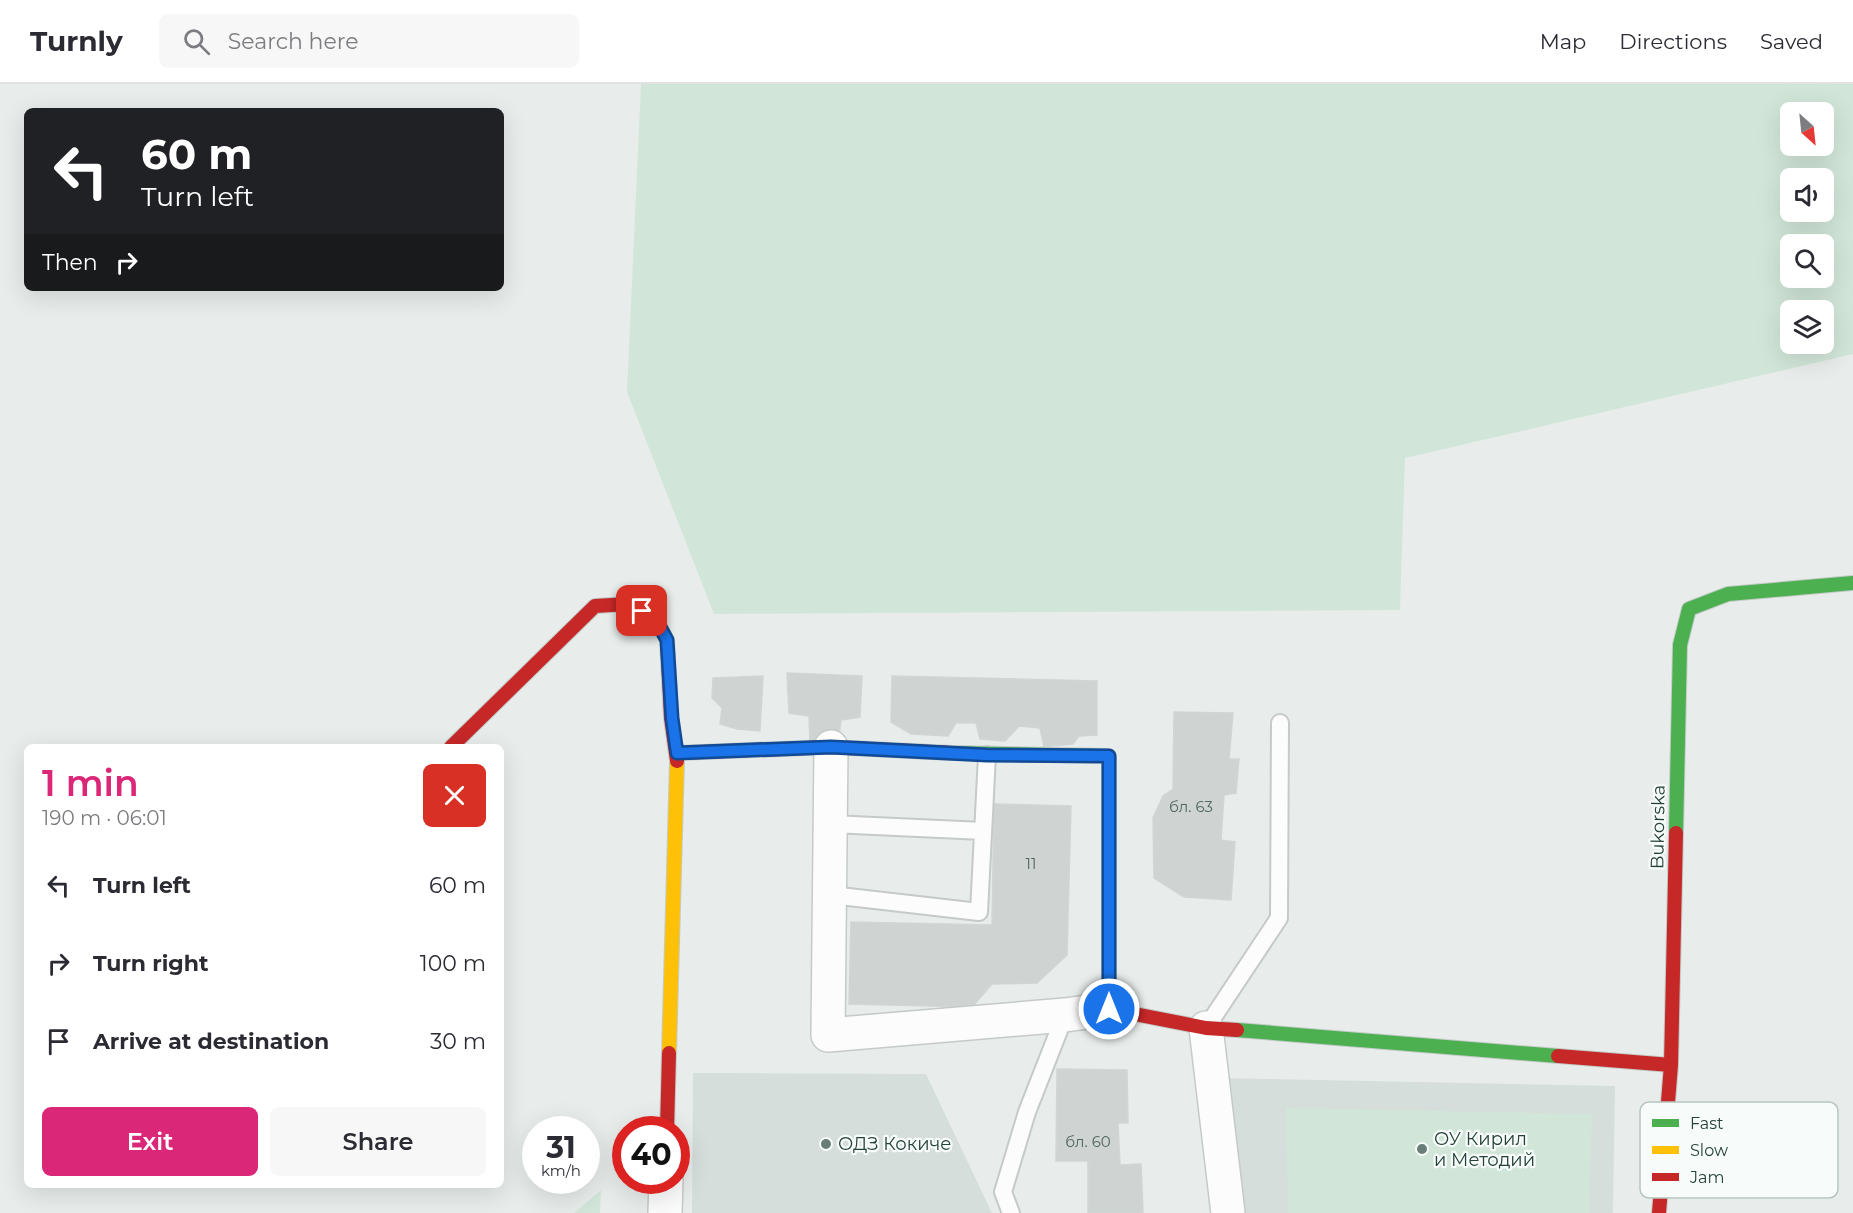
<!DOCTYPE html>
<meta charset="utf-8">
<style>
body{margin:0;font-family:Montserrat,sans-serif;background:#f7f7f7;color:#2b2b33;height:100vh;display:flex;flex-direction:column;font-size:22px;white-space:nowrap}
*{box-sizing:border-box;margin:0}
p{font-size:20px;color:#7c7c81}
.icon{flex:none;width:33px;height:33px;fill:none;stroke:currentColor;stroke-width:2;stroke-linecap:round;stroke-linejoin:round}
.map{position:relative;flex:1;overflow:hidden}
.side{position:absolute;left:24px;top:660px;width:480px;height:444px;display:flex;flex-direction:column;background:#fff;border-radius:9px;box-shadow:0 6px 24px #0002}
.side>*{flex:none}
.banner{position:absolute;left:24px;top:24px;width:480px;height:183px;border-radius:9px;box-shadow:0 6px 24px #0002;background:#202124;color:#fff;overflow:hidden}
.needle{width:39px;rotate:153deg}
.buttons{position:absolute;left:1780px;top:18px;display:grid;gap:12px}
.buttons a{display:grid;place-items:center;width:54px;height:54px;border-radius:9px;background:#fff;box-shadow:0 6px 24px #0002;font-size:30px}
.speed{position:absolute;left:522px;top:1032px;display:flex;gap:12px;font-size:30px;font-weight:700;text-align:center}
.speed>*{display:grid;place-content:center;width:78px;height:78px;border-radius:50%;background:#fff;box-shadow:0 6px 24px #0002;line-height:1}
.speed small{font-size:15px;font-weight:400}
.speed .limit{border:9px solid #d22;background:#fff;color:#111}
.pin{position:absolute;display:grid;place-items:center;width:51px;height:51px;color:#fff;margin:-26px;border-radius:12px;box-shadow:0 3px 9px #0006}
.me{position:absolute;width:66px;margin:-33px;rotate:0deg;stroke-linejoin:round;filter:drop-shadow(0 0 4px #0008)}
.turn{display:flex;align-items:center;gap:21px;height:126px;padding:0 18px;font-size:27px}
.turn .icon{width:78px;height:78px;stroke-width:2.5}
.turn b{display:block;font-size:42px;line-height:51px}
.then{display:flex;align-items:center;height:57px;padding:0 18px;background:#0003;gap:12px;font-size:22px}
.round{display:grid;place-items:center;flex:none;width:63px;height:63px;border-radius:9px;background:#f7f7f7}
.summary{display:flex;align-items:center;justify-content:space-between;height:102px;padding:0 18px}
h1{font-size:36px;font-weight:600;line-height:45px;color:#db2777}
.primary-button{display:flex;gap:12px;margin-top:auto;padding:12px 18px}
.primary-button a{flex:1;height:69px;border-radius:9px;background:#db2777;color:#fff;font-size:24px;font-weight:600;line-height:69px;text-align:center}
.primary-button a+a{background:#f7f7f7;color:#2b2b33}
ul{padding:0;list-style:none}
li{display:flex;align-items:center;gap:18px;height:78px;padding:0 18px}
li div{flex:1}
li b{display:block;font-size:22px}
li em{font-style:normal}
header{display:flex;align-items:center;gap:36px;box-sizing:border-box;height:84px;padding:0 30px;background:#fff;border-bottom:2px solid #e1e1e2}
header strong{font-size:28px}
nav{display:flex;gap:33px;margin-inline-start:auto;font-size:21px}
.search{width:420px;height:54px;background:#f7f7f7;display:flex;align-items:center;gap:15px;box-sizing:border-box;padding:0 21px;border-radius:9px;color:#7c7c81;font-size:22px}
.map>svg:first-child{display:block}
.built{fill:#d6dedb}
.green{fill:#d1e6d8;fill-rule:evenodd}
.building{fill:#cfd4d2;stroke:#d1d6d4;stroke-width:1.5}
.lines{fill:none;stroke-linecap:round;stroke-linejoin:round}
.lane-casing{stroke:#c5cac8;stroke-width:20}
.street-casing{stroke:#c5cac8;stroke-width:36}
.fast-casing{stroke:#c3cbc8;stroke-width:16}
.slow-casing{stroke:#c3cbc8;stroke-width:16}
.jam-casing{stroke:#c3cbc8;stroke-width:16}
.lane{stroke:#fcfcfc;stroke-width:16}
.street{stroke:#fcfcfc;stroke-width:33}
.fast{stroke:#4caf50;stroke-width:14}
.slow{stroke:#ffc107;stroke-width:14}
.jam{stroke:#c62828;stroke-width:14}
.route-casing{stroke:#114b97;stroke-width:15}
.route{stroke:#1a73e8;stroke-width:10}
.poi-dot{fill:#697e78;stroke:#f7fbf9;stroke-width:2}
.labels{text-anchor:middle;stroke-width:4.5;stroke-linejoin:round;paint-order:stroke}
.number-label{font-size:15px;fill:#506761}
.street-label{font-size:18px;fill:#24423a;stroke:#f7fbf9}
.poi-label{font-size:18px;fill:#24423a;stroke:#f7fbf9;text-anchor:start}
.key{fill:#f7fbf9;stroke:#b8c4c0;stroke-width:1.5}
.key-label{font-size:16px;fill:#24423a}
</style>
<header>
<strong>Turnly</strong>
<div class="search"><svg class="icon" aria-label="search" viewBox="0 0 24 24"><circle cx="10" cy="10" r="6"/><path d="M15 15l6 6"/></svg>Search here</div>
<nav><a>Map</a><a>Directions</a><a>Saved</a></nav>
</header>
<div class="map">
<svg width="1853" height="1129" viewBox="0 0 1853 1129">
<rect width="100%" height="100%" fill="#e8edeb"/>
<path class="built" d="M 693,989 L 926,990 L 992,1129 L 692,1129 Z
M 1217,994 L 1615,1002 L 1613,1129 L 1242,1129 Z"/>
<path class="green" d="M 641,0 L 1853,0 L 1853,270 L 1405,374 L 1400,526 L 714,530 L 627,308 ZM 1791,28 L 1824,28 L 1824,62 L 1791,62 ZM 1791,94 L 1824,94 L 1824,128 L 1791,128 ZM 1791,160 L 1824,160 L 1824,194 L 1791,194 ZM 1791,226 L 1824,226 L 1824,260 L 1791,260 Z
M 1286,1024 L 1592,1030 L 1589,1129 L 1288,1129 Z
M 601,1106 L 600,1129 L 574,1129 Z"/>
<path class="building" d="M 787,589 L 862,592 L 860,633 L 841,636 L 838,662 L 810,659 L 809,632 L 789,629 Z
M 763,592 L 760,647 L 737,645 L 720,640 L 722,624 L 712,614 L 713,594 Z
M 892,592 L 1097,597 L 1097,651 L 1079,652 L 1073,660 L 1044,663 L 1040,644 L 1019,642 L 1005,657 L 980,655 L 976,639 L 956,639 L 948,652 L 911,650 L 891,638 Z
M 1174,628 L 1233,629 L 1229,675 L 1239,675 L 1236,709 L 1224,711 L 1221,756 L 1235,758 L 1231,816 L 1184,813 L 1154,794 L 1153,734 L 1163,712 L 1173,705 Z
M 994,720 L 1071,722 L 1067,871 L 1037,899 L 992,900 L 972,923 L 849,920 L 851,838 L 992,841 Z
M 1057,985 L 1127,986 L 1128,1039 L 1118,1039 L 1120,1081 L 1141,1080 L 1143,1129 L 1088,1129 L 1088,1077 L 1056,1077 Z"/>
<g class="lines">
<defs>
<path id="lane" d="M 831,740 L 983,747
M 831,811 L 979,828 L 987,671
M 1206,944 L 1279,834 L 1280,639
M 1011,1129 L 1003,1108 L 1027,1028 L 1065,931"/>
<path id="street" d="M 831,663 L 828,951 L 1065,931 L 1109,925
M 1206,944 L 1228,1129
M 665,1129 L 666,1096"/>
<path id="fast" d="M 952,669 L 1109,672 L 1109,799
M 1676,749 L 1680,561 L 1689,525 L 1728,510 L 1853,499
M 1237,946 L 1558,972"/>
<path id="slow" d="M 669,969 L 677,677"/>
<path id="jam" d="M 451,663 L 595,522 L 628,520 L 655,534 L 667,556 L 671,634 L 677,677
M 677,669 L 831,663 L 952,669
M 1109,799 L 1109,925 L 1206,944 L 1237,946
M 1558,972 L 1671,981
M 667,1046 L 669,969
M 1659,1129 L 1671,981 L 1676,749"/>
</defs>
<use href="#lane" class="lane-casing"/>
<use href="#street" class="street-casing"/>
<use href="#fast" class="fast-casing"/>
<use href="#slow" class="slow-casing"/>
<use href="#jam" class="jam-casing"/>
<use href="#lane" class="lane"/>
<use href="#street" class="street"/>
<use href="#fast" class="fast"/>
<use href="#slow" class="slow"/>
<use href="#jam" class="jam"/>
</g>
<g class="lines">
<defs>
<path id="route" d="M 642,527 L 655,534 L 667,556 L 672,634 L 677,669 L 831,663 L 987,671 L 1109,672 L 1109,925"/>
</defs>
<use href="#route" class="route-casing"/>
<use href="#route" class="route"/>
</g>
<g class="poi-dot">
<circle cx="826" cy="1060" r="6"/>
<circle cx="1422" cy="1065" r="6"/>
</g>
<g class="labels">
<g class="number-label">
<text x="1191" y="728">бл. 63</text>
<text x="1031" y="785">11</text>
<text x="1088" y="1063">бл. 60</text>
</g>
<g class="street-label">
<text transform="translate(1658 743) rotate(-89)" y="6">Bukorska</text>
</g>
<g class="poi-label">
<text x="1434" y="1061">ОУ Кирил<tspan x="1434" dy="21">и Методий</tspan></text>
<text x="838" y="1066">ОДЗ Кокиче</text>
</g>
</g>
<rect x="1640" y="1018" width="198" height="96" rx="9" class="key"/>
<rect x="1652" y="1035" width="27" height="8" fill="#4caf50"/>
<rect x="1652" y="1062" width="27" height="8" fill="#ffc107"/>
<rect x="1652" y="1089" width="27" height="8" fill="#c62828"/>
<g class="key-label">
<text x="1690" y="1045">Fast</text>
<text x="1690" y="1072">Slow</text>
<text x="1690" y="1099">Jam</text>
</g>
</svg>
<div class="buttons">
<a><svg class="needle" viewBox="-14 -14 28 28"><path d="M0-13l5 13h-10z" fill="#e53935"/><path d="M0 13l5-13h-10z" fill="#7c7c81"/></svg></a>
<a><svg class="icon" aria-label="sound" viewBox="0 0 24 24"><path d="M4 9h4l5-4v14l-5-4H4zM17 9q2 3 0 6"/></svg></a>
<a><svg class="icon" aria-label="search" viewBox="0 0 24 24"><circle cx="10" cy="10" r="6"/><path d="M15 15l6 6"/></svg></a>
<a><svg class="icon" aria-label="layers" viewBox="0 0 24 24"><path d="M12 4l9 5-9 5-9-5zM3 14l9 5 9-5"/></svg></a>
</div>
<div class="speed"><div>31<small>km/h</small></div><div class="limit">40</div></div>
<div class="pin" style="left:642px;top:527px;background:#d93025"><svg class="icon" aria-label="arrive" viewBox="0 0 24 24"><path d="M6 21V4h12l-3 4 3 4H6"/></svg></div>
<svg class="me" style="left:1109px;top:925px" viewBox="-20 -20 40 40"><circle r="17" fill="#1a73e8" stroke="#fff" stroke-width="3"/><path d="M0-11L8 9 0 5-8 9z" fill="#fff"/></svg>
<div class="banner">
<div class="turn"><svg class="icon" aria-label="left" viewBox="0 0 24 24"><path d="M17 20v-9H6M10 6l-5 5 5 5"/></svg><div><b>60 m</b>Turn left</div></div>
<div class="then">Then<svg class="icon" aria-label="right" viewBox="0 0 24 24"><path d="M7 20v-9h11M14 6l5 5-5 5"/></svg></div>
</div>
<section class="side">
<div class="summary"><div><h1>1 min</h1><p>190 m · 06:01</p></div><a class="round" style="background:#d93025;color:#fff"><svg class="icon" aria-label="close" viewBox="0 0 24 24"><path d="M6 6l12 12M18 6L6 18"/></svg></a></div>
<ul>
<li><svg class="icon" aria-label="left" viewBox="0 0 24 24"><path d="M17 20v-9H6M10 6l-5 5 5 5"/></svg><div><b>Turn left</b></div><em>60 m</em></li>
<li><svg class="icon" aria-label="right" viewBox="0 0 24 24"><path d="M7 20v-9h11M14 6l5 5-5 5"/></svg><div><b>Turn right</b></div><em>100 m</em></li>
<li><svg class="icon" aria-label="arrive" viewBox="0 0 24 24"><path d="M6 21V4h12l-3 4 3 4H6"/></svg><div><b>Arrive at destination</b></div><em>30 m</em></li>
</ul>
<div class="primary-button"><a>Exit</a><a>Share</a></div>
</section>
</div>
